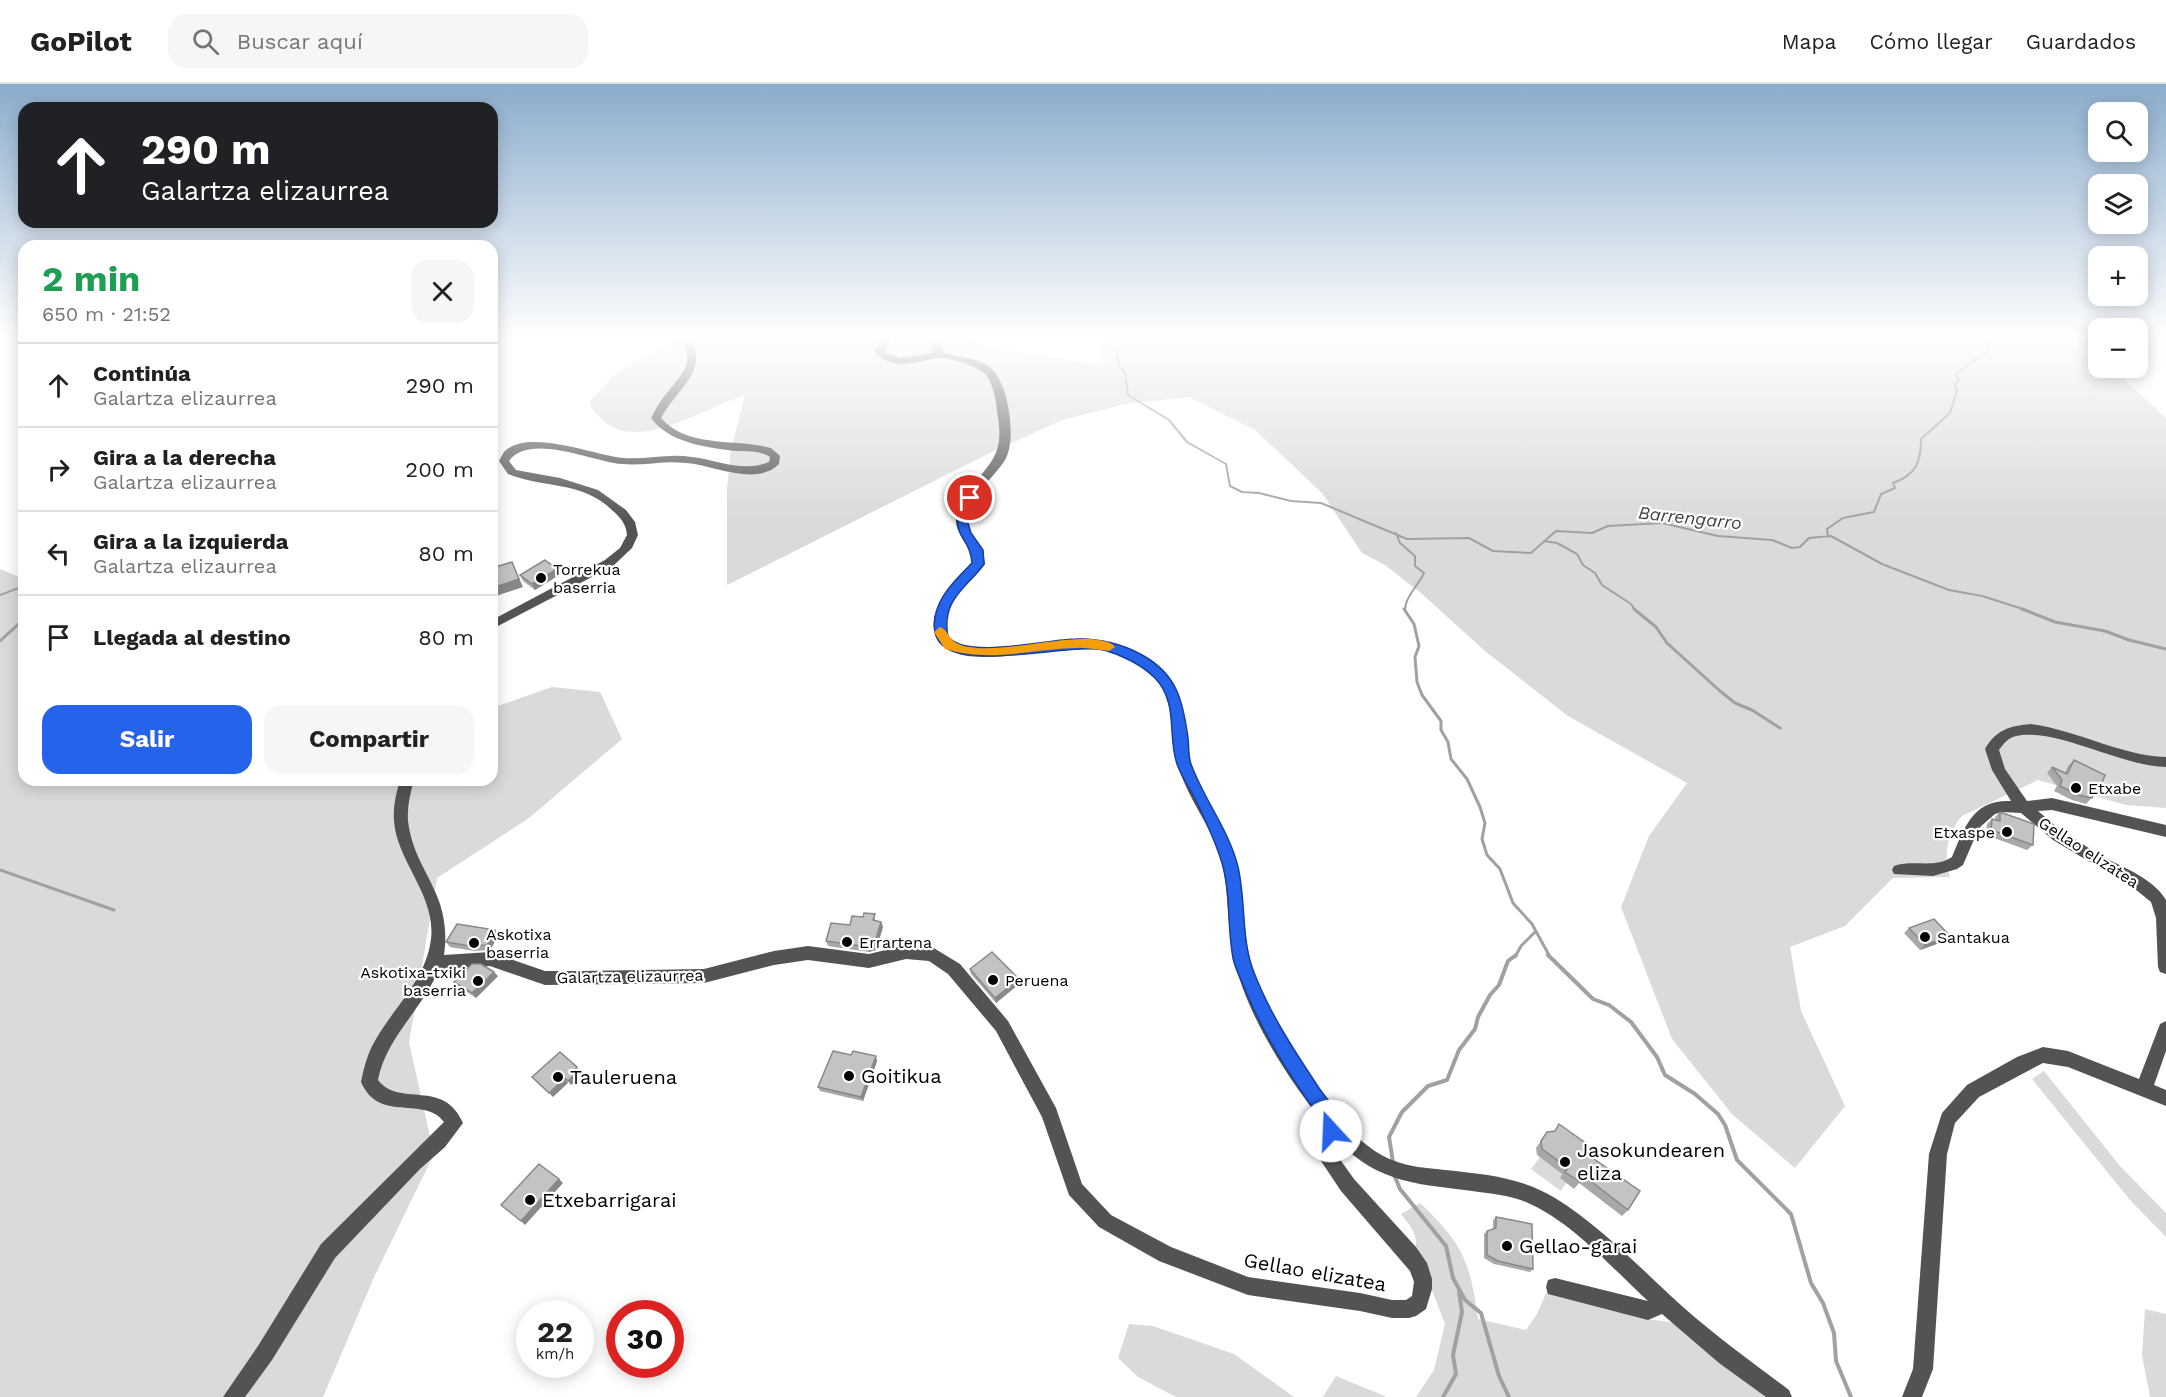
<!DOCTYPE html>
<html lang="es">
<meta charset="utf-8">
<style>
body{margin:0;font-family:"Work Sans",sans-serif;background:#f6f6f6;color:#202124;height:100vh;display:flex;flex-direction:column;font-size:22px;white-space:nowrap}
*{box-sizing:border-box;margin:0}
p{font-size:20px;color:#757577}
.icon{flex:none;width:33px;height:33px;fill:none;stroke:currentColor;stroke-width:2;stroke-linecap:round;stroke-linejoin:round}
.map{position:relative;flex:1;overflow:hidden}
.side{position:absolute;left:18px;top:156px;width:480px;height:546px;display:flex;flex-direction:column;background:#fff;border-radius:18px;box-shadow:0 3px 15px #0003}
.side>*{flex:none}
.top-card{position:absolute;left:18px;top:18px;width:480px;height:126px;border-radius:18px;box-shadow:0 3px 15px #0003;background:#202124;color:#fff;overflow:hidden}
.controls{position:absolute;left:2088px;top:18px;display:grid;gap:12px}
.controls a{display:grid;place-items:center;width:60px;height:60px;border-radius:12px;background:#fff;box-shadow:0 3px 15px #0003;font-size:30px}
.speed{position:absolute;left:516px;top:1216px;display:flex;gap:12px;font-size:30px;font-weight:700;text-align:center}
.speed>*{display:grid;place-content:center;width:78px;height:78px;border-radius:50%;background:#fff;box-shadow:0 3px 15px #0003;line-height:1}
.speed small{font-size:15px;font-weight:400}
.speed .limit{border:9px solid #d22;background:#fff;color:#111}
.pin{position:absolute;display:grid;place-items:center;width:51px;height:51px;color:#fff;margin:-26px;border:3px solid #fff;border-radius:50%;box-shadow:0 2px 6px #0007}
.me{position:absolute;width:66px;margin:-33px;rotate:340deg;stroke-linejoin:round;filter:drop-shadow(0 0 4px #0008)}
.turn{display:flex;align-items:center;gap:21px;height:126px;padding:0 24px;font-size:27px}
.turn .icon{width:78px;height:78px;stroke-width:2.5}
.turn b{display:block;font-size:42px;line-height:51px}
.round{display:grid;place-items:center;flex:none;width:63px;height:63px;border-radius:18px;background:#f6f6f6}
.summary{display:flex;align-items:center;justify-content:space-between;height:102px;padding:0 24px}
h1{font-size:36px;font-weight:700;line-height:45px;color:#1e9e55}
.action{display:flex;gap:12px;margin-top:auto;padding:12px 24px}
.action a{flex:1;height:69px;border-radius:18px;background:#2563eb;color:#fff;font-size:24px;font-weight:700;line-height:69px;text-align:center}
.action a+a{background:#f6f6f6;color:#202124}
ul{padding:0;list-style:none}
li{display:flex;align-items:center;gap:18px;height:84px;padding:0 24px;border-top:2px solid #e0e0e0}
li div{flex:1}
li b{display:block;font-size:22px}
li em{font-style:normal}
header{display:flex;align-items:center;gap:36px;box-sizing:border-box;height:84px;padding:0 30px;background:#fff;border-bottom:2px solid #e0e0e0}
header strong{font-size:28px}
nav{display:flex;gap:33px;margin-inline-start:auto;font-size:21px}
.search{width:420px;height:54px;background:#f6f6f6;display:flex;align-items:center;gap:15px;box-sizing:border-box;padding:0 21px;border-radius:18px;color:#757577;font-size:22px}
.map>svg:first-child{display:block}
.green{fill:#dadada}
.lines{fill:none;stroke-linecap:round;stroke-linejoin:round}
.stream-far2{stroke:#a1a1a1;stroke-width:2}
.stream-far1{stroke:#a1a1a1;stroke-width:3}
.stream{stroke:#a1a1a1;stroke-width:4}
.minor{fill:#535353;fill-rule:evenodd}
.wall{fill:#a8a8a8}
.shaded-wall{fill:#888}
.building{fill:#c3c3c3;stroke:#888;stroke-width:1.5}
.route{fill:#2563eb;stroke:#184099;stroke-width:1.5}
.slow{fill:#f59e0b}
.poi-dot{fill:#000;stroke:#fff;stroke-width:2}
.labels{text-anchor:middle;stroke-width:4.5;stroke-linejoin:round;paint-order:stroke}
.poi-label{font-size:16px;fill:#000;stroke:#fff;text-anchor:start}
.street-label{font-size:16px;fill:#000;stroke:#fff}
.water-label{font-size:18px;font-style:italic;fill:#424242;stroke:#fff}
.near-poi-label{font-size:20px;fill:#000;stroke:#fff;text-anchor:start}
.near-street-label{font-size:20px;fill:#000;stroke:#fff}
</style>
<header>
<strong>GoPilot</strong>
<div class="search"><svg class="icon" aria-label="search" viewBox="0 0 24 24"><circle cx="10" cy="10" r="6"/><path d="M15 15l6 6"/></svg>Buscar aquí</div>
<nav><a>Mapa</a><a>Cómo llegar</a><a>Guardados</a></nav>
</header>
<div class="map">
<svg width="2166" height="1313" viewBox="0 0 2166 1313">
<rect width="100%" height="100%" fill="#fff"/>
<path class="green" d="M 678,253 L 970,253 L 988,263 L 1103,281 L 1099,257 L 1096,253 L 2098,253 L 2098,284 L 2111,284 L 2166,334 L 2166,724 L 2126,721 L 2038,696 L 1962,732 C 1947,749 1943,772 1950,793 L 1893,794 L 1845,842 L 1790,863 L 1801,927 L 1845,1022 L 1795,1084 L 1732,1030 L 1672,955 L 1621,823 L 1649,752 L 1687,699 L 1568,632 L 1485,567 L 1421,509 L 1385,481 L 1362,469 L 1322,409 L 1255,346 L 1189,313 L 1126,320 L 1062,336 L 996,366 L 727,501 L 727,405 L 731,366 L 745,311 C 708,322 637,370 603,336 C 596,330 591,326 590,317 L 617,289 Z
M 0,485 L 24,495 L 24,696 L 492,696 L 492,624 L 552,603 L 600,608 L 622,655 L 529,734 L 437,794 L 409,958 L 434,1070 L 375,1191 L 323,1313 L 0,1313 Z
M 2044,987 L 2120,1082 L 2166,1129 L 2166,1153 L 2130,1116 L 2032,995 Z
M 1540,1073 L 1562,1090 L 1560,1094 L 1566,1099 L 1561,1107 L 1531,1085 Z
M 1420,1119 C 1463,1160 1470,1177 1478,1235 L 1526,1246 L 1537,1230 L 1547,1207 L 1642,1234 L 1675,1239 L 1767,1313 L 1416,1313 L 1434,1286 L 1445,1240 L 1428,1196 L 1414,1170 C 1420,1153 1412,1144 1401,1130 Z
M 2145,1225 L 2166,1230 L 2166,1313 L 2150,1313 L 2142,1271 Z
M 1129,1240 L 1153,1242 L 1234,1270 L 1294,1313 L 1176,1313 L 1138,1293 L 1118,1274 Z
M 1336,1292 L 1382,1311 L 1386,1313 L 1323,1313 Z"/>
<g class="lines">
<path class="stream-far2" d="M 1115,253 L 1119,283 L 1125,288 L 1128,311 L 1169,336 L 1187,358 L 1226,380 L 1230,402 L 1242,408 L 1259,409 L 1291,417 L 1321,419 L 1407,455 L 1469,454 L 1493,467 L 1531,469 L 1556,447 L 1592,449 L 1608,442 L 1662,439 L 1718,452 L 1772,456 L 1792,464 L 1800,463 L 1809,454 L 1831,452 L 1882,480 L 1949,506 L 1982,512 L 2026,526
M 1396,449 L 1400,459 L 1415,472 L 1415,482 L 1424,489 C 1418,502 1405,513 1405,526
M 1828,452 L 1827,445 L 1843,434 L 1874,428 L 1881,410 L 1895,404 L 1893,399 C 1916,391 1921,378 1921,355 L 1950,329 L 1957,306 L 1955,301 L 1959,296 L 1956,290 L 1981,271 L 1988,269 L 1986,265 L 1991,260 L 1992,253
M 1544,457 L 1557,459 L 1577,470 L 1583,481 L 1595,489 L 1602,501 L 1631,520 L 1635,526
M 0,511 L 24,502"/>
<path class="stream-far1" d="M 1404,525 L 1414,540 L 1419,562 L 1415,573 L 1417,598 L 1422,611 L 1441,637 L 1441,646 L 1448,658 L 1451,675 L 1467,695 L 1480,723 L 1485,739 L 1482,755 L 1487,771 L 1500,785 L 1513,819 L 1532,840 L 1550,873
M 1634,525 L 1656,543 L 1667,559 L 1720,607 L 1735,619 L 1752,626 L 1780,644
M 2022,525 L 2055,538 L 2105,547 L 2129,556 L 2166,565
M 0,557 L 24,535
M 0,786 L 114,826
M 1515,873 L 1521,862 L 1536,847"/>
<path class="stream" d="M 1548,871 L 1593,915 L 1609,921 L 1631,938 L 1657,973 L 1665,991 L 1695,1010 L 1718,1030 L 1725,1041 L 1737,1076 L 1791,1130 L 1811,1199 L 1823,1219 L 1834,1249 L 1836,1277 L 1851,1313
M 1393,1078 L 1389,1053 L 1402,1028 L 1428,1002 L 1447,996 L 1459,966 L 1475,945 L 1478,933 L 1490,911 L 1499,901 L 1508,877 L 1516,871
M 1395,1093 L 1400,1105 L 1446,1162 L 1453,1194 L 1465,1216 L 1481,1229 L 1499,1292 L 1509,1313
M 1443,1313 L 1456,1290 L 1453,1271 L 1462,1228 L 1459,1208"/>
<path class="minor" d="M 680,253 L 690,253 C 710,287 676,305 661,334 C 688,365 736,354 771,364 L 780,372 L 779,380 C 756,403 714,381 686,379 C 665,376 644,382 622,380 C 594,378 529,348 509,377 L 516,386 L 560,394 L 598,406 L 626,426 L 635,438 L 638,451 L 632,464 L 613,482 L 492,545 L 492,536 L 605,476 L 620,464 L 627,451 C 626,440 621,434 613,427 C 582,396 545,405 508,390 L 499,377 C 501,374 503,368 506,366 C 530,345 595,371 623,374 C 646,376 669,369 692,373 C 718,376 743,389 769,378 L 770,373 C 759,366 749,368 737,367 C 708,364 669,359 651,334 C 656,324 662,314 670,305 C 685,286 695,278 680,253 Z
M 883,253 L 893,253 L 885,268 L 901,274 L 933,269 L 930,253 L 940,253 L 943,268 C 957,274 978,273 991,284 C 1009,300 1017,356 1005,376 C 994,394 973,408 968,429 C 963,448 984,461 985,480 C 976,493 962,502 954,516 C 908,594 1057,552 1088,555 C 1116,557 1147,568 1166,590 C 1188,615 1183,649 1191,679 C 1200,712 1224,738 1234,771 C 1245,803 1242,838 1249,871 C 1253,895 1265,917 1277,939 C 1301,982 1344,1057 1392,1076 C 1409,1083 1427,1084 1445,1086 C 1483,1090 1521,1093 1555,1114 C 1602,1143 1642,1186 1683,1223 C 1717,1253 1753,1279 1789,1306 L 1792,1313 L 1766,1313 L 1719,1279 L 1662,1230 L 1648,1236 L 1548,1210 L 1546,1203 L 1548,1196 L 1555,1194 L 1648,1217 C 1613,1185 1572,1138 1528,1119 C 1513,1112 1496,1110 1479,1108 C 1422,1100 1379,1101 1337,1056 L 1334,1067 L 1354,1095 L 1416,1163 L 1427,1179 L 1432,1195 L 1432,1205 L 1426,1225 L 1416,1232 L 1409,1234 L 1392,1234 L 1360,1227 L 1248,1211 L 1159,1177 L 1099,1143 L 1069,1111 L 1042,1033 L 996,947 L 948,890 L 929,877 L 906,875 L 869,884 L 808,876 L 774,881 L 704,899 L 545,901 L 490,882 L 439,885 C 423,925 386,953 378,996 C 399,1024 444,994 463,1039 L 445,1063 L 420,1085 L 335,1174 L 272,1276 L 245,1313 L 223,1313 L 258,1262 L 321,1160 L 444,1038 C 425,1011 379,1040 361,998 C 364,983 368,968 376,955 C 396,921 426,895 431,855 C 436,811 397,778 394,737 C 393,722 396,710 400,696 L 414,696 C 410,710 407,723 408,737 C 414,789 453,808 444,871 L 490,868 L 545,887 L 581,887 L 704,885 L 774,867 L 808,862 L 869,870 L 906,861 L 932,863 L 960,880 L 1008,937 L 1056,1024 L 1082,1100 L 1111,1131 L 1171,1163 L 1248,1193 L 1360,1209 L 1392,1216 L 1406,1216 L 1412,1212 L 1414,1198 L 1410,1187 L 1341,1107 L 1319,1074 L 1316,1068 L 1325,1041 C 1289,996 1246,931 1234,874 C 1226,840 1230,805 1220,771 C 1210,741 1189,716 1179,685 C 1170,656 1177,619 1155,594 C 1138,575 1111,566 1086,564 C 1053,562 957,590 938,556 C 921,528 957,498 973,479 C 972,462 954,450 956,433 C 957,424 963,416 968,408 C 992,375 1005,372 997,327 C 996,315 993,302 987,292 C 981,283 946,272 936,274 C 915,278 893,287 875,269 L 875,265 Z
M 2031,640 C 2077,646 2119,671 2166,673 L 2166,683 C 2120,682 2056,643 2016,652 C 2008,654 2004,659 1999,666 L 2005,685 L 2027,717 L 2052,714 L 2166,741 L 2166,753 L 2052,726 L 2038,727 C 2058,745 2081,760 2104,773 C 2125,785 2153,794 2166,816 L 2166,890 L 2160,888 L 2158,883 L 2156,834 L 2151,818 L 2135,805 L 2053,756 L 2021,729 L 2002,728 L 1995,730 L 1979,744 L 1963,781 L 1957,785 L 1933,792 L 1894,790 L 1892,786 L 1894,782 C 1913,775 1935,785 1952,773 C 1964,744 1973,715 2011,717 L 1992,686 L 1985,665 C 1996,646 2009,642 2031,640 Z
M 2166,937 L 2166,967 L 2154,1001 L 2166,1006 L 2166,1022 L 2068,983 L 2043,979 L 1979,1013 L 1955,1039 L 1947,1070 L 1933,1285 L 1922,1313 L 1902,1313 L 1913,1285 L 1929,1070 L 1942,1029 L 1967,1001 L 2017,973 L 2043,963 L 2068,967 L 2139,995 L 2160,940 Z"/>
</g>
<path class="wall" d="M 557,485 L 559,491 L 535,506 L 523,497 L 520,491 Z
M 2074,676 L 2099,706 L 2086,720 L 2072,716 L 2054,707 L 2057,702 L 2047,689 L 2052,683 L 2065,689 L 2068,682 Z
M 2000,728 L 2033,761 L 2027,766 L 1986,751 L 1987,740 L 1992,735 L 1995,735 L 1995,733 Z
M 875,830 L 875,837 L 881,838 L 883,843 L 876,866 L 869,868 L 828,862 L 826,857 L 850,841 L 863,833 Z
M 1909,844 L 1950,852 L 1945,857 L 1920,866 L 1904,849 Z
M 499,851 L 490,866 L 474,867 L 450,863 L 446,858 Z
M 970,885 L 1019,900 L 996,919 L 971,890 Z
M 498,892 L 476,914 L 458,902 L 454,898 Z
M 877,977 L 863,1017 L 820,1007 L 818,1003 Z
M 1559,1040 L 1584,1068 L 1628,1126 L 1622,1132 L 1579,1099 L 1574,1105 L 1560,1094 L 1562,1090 L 1537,1071 L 1536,1064 L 1547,1048 L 1554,1048 Z
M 1496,1133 L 1533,1185 L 1530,1188 L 1494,1180 L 1484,1174 L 1484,1150 L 1487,1147 L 1493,1145 L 1493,1136 Z"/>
<path class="shaded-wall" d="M 512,478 L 523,503 L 496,512 L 492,504 Z
M 557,485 L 559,491 L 535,506 L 532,500 Z
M 881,838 L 883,843 L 876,866 L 869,868 L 868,863 Z
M 495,846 L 499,851 L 490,866 L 487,861 Z
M 1950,852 L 1945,857 L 1920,866 L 1925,861 Z
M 494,888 L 498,892 L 476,914 L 472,909 Z
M 1019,895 L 1019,900 L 996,919 L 995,914 Z
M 876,972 L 877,977 L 863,1017 L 861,1013 Z
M 577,983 L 580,987 L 576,992 L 578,995 L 571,1001 L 568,997 L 572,988 Z
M 565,994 L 568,999 L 553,1013 L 549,1009 Z
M 559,1095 L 563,1099 L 525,1141 L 521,1137 Z"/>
<path class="building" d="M 545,476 L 557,485 L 532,500 L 520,491 Z
M 512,478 L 519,495 L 492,504 L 492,484 Z
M 2074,676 L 2105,691 L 2099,706 L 2096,705 L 2092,714 L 2078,711 L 2060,702 L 2062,696 L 2052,683 L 2067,690 Z
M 2000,728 L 2034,740 L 2033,761 L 1991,746 L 1992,735 L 2000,737 Z
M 864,829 L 875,830 L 873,836 L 881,838 L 874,861 L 868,863 L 826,857 L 831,839 L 850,841 L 852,832 L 863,833 Z
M 1934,835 L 1950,852 L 1925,861 L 1909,844 Z
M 457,840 L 495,846 L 487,861 L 470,862 L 446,858 Z
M 992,868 L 1019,895 L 995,914 L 970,885 Z
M 472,880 L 481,880 L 494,888 L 472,909 L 454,898 Z
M 833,967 L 851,971 L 853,967 L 876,972 L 861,1013 L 818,1003 Z
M 560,968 L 577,983 L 572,988 L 575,990 L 568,997 L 565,994 L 549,1009 L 532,993 Z
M 1559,1040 L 1587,1060 L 1584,1068 L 1640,1107 L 1628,1126 L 1584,1092 L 1580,1098 L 1565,1088 L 1568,1084 L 1542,1065 L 1541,1057 L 1547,1048 L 1555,1047 Z
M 539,1080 L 559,1095 L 521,1137 L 501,1121 Z
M 1496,1133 L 1532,1140 L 1533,1185 L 1498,1177 L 1487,1171 L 1487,1147 L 1496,1144 Z"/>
<linearGradient id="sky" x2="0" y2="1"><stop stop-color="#8baccc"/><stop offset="0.58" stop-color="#fff"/><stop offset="1" stop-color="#fff" stop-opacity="0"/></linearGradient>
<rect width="2166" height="437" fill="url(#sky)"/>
<path class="route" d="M 970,411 L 976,414 L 967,436 L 971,449 L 983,466 L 984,480 C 966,505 941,515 948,553 C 968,576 1048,555 1076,555 C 1098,554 1123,560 1142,571 C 1177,590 1183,617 1188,654 C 1189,662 1188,672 1191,680 C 1204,716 1229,746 1238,783 C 1246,817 1241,854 1253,886 C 1269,928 1293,965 1317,1001 C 1325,1014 1337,1025 1343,1038 L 1337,1053 L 1331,1056 L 1324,1053 L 1322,1047 L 1325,1040 C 1294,999 1266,955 1246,908 C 1242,897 1235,885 1233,874 C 1227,843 1231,810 1222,779 C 1215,756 1205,735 1194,713 C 1188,702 1181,691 1177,680 C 1167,651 1179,619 1155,594 C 1142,581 1122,571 1104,566 C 1069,558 943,594 935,548 C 930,519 955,496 972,479 C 970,451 949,453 962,421 C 964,416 965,413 970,411 Z"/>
<path class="slow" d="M 940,543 C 948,546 949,555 956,559 C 980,571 1030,559 1057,557 C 1070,555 1107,552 1115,563 L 1109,567 C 1098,566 1086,563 1076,564 C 1028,565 993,579 945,565 L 934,548 Z"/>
<g class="poi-dot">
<circle cx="541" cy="494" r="6"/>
<circle cx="2076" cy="704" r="6"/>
<circle cx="2007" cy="748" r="6"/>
<circle cx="1925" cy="853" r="6"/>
<circle cx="847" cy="858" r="6"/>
<circle cx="474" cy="859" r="6"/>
<circle cx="993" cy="896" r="6"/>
<circle cx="478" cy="897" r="6"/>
<circle cx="849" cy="992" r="6"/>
<circle cx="558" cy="993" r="6"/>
<circle cx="1565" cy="1078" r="6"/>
<circle cx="530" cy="1116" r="6"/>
<circle cx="1507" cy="1162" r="6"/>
</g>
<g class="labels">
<g class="poi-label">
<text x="553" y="491">Torrekua<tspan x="553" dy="18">baserria</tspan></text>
<text x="2088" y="710">Etxabe</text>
<text x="1995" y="754" text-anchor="end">Etxaspe</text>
<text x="486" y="856">Askotixa<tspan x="486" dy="18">baserria</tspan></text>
<text x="1937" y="859">Santakua</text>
<text x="859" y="864">Errartena</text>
<text x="466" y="894" text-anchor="end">Askotixa-txiki<tspan x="466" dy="18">baserria</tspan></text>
<text x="1005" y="902">Peruena</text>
</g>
<g class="street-label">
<text transform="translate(2089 768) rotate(33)" y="6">Gellao elizatea</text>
<text transform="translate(630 892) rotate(-1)" y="6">Galartza elizaurrea</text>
</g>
<g class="water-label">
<text transform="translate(1690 434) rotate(6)" y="6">Barrengarro</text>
</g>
<g class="near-poi-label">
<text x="861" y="999">Goitikua</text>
<text x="570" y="1000">Tauleruena</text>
<text x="1577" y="1073">Jasokundearen<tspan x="1577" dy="23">eliza</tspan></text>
<text x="542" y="1123">Etxebarrigarai</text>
<text x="1519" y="1169">Gellao-garai</text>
</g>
<g class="near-street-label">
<text transform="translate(1315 1188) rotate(10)" y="7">Gellao elizatea</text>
</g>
</g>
</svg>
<div class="controls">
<a><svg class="icon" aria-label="search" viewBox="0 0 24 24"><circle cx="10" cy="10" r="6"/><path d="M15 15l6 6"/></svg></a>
<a><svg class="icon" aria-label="layers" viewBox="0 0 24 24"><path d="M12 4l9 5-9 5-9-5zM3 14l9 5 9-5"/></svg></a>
<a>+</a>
<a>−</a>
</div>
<div class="speed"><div>22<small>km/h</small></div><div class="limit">30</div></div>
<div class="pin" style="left:970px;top:414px;background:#d93025"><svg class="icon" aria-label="arrive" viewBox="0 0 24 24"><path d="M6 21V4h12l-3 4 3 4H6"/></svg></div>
<svg class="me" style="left:1331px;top:1047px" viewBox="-20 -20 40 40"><circle r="19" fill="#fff"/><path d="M0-13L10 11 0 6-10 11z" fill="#2563eb"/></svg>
<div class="top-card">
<div class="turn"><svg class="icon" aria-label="ahead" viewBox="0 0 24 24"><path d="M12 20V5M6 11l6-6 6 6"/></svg><div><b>290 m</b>Galartza elizaurrea</div></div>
</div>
<section class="side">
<div class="summary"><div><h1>2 min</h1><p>650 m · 21:52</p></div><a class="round"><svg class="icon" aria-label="close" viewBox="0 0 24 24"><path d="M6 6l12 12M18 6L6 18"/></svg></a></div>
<ul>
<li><svg class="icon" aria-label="ahead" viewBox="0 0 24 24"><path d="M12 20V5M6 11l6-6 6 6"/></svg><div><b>Continúa</b><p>Galartza elizaurrea</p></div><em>290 m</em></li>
<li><svg class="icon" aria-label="right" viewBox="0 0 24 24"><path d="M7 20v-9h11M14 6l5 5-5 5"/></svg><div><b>Gira a la derecha</b><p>Galartza elizaurrea</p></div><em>200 m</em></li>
<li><svg class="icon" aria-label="left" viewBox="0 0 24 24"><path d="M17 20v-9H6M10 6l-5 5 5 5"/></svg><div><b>Gira a la izquierda</b><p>Galartza elizaurrea</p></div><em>80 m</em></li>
<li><svg class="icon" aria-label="arrive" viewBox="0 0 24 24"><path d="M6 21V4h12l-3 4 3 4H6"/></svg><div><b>Llegada al destino</b></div><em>80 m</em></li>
</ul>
<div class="action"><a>Salir</a><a>Compartir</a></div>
</section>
</div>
